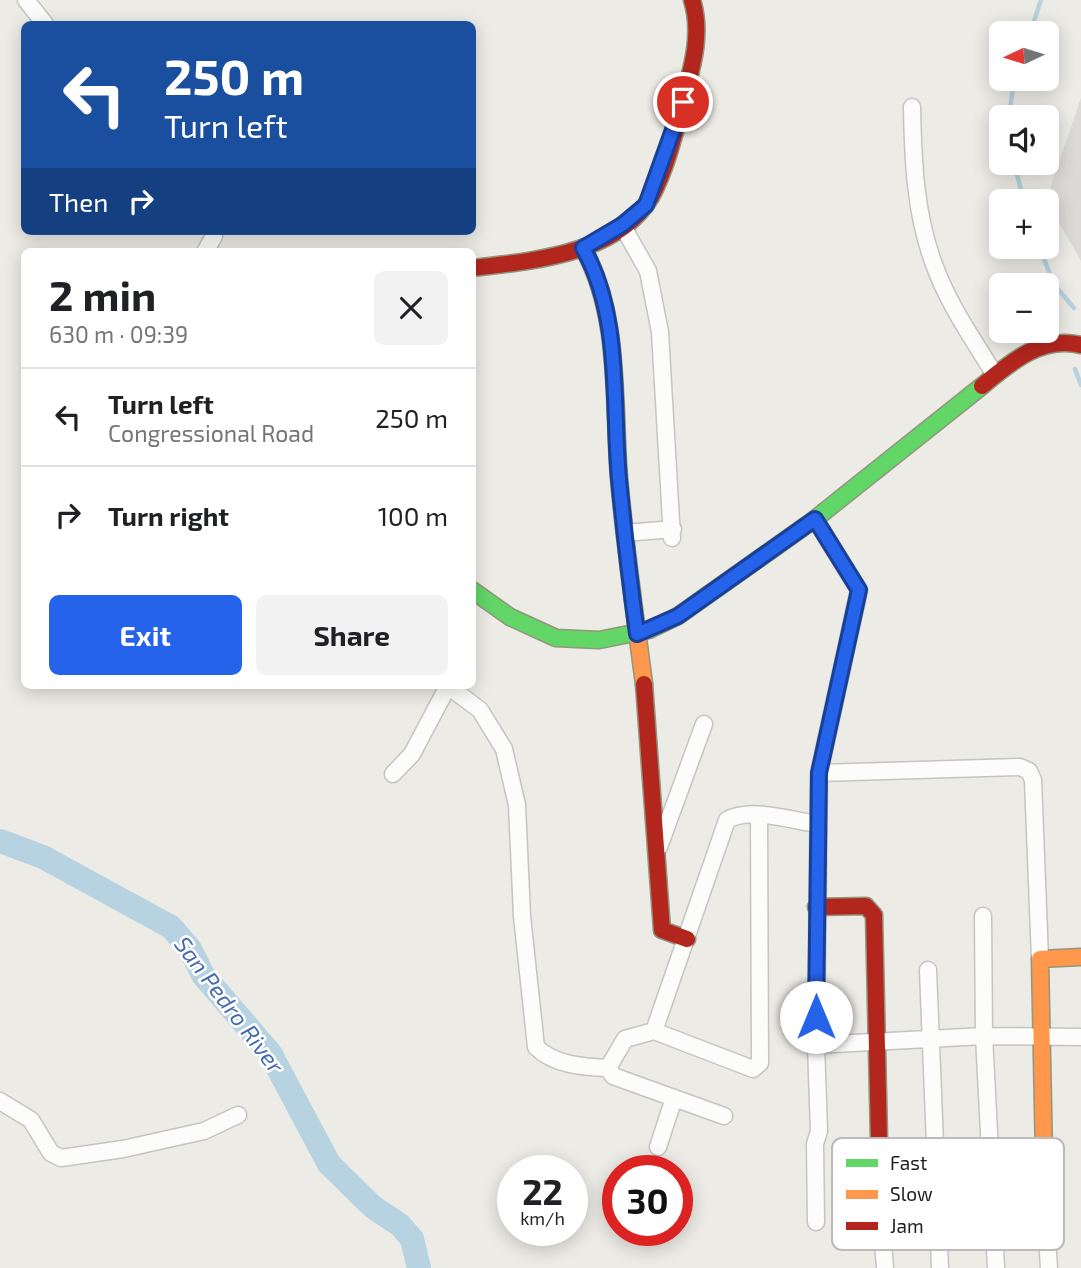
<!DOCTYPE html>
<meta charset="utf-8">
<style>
body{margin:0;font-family:"Exo 2",sans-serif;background:#f2f2f2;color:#202124;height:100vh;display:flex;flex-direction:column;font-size:26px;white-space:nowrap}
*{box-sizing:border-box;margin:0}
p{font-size:23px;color:#757577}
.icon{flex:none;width:38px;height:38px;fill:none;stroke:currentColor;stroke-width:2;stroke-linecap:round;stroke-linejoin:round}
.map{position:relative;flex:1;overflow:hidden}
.panel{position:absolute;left:21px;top:248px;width:455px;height:441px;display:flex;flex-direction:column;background:#fff;border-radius:10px;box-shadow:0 4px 18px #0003}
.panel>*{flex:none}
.top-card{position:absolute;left:21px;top:21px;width:455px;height:214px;border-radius:10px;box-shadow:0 4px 18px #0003;background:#1a4fa0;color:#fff;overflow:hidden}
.needle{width:46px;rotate:266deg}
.fabs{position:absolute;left:989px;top:21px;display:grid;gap:14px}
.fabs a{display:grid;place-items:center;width:70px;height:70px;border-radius:10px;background:#fff;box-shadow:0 4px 18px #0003;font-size:35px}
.speed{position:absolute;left:497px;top:1155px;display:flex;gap:14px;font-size:35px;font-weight:700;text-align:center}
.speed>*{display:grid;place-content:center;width:91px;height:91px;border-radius:50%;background:#fff;box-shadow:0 4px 18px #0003;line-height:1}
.speed small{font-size:18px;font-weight:400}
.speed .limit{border:10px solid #d22;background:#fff;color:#111}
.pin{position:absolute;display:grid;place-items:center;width:60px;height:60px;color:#fff;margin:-30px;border:4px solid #fff;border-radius:50%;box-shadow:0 2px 7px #0007}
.me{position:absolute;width:77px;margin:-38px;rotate:0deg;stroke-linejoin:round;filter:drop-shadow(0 0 5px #0008)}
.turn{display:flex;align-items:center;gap:24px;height:147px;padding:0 28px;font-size:32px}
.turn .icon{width:91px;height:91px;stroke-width:2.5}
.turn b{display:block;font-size:49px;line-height:60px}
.then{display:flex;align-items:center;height:66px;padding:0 28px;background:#0003;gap:14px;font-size:26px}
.round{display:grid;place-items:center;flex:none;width:74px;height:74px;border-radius:10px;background:#f2f2f2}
.summary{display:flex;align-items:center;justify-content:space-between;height:119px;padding:0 28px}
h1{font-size:42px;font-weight:700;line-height:52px}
.cta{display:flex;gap:14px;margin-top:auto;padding:14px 28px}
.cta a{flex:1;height:80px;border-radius:10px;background:#2563eb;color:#fff;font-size:28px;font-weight:700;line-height:80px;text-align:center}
.cta a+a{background:#f2f2f2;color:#202124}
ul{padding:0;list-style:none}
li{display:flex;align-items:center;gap:21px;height:98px;padding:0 28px;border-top:2px solid #e0e0e0}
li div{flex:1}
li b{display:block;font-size:26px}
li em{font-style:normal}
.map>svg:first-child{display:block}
.residential{fill:#dbdad7}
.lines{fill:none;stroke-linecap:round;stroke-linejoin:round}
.stream{stroke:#b7d2e0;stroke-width:4.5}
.river{stroke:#b7d2e0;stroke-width:24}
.street-casing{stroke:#c4c4c1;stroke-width:19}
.fast-casing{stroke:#91967c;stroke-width:19}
.slow-casing{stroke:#91967c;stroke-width:19}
.jam-casing{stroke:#91967c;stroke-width:19}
.street{stroke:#fcfcfb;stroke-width:16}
.fast{stroke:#63d668;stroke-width:16}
.slow{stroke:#ff974d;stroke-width:16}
.jam{stroke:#b3261e;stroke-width:16}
.route-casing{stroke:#184099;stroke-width:18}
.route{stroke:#2563eb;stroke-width:12}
.labels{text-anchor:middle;stroke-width:5;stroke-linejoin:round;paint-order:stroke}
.water-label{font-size:23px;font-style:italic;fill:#456bb0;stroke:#fff}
.key{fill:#fff;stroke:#bbb;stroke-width:2}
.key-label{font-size:19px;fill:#1d1d1d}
</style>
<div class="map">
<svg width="1081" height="1268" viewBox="0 0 1081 1268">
<rect width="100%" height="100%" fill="#ecebe5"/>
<path class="residential" d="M 1081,98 L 1081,261 L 1046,200 Z"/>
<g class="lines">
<path class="stream" d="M 1030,33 L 1041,0
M 1009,117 L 1014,79
M 1014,163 L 1024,201
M 1040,247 L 1053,283 L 1074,308
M 1075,369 L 1081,385"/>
<path class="river" d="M 0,841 L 43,857 L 171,927 L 190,949 L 203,975 L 270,1053 L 329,1164 L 373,1207 L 400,1225 L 412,1239 L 419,1268"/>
<defs>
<path id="street" d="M 26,0 L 45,24
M 912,107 C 913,161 915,215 935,267 C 949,305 974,341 995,375
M 622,225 L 648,271 L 660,332 L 672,538
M 205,252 L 214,236 L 213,231
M 815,519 L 859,590 L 819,773 L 816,1045 L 984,1036 L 1081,1037
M 625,533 L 673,529
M 448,686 L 480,710 L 504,749 L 517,805 L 522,916 L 536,1047 C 554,1065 583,1067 608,1068
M 819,773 L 1020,767 L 1029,771 L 1033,780 L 1040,959
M 393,774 L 412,754 L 448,686
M 659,847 L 704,724
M 983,916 L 984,1036 L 996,1268
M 928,970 L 940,1268
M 654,1031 L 727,820 C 751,807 791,820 816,824
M 816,1045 L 819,1131 L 815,1144 L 816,1222
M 0,1101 L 31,1120 L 51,1153 L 61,1158 L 123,1149 L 204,1131 L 238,1115
M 724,1116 L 613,1076 L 608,1068 L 625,1039 L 654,1031 L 753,1069 L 760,1063 L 759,816
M 658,1147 L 674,1098
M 1045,1206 L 1049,1268
M 881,1217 L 885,1268"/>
<path id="fast" d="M 472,590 L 510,617 L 556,638 L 599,640 L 649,630 L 678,616 L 815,519 L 982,386"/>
<path id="slow" d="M 583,248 C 621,316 613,403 619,478 C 625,547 635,615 644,684
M 880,1184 L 881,1217 L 937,1209 L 1045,1206 L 1040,959 L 1081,957"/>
<path id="jam" d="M 472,268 C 531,261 617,255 651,197 C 666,169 674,136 682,105 C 691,71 703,35 692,0
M 982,386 C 1011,362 1042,335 1081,345
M 644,684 L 662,930 L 687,939
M 816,907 L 866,906 L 874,915 L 880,1184"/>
</defs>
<use href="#street" class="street-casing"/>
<use href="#fast" class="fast-casing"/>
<use href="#slow" class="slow-casing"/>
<use href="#jam" class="jam-casing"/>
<use href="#street" class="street"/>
<use href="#fast" class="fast"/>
<use href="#slow" class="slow"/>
<use href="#jam" class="jam"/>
</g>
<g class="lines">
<defs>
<path id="route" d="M 683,102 L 646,205 L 622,225 L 583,248 C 622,316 612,404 619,479 C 624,531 630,582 637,634 L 678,616 L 815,519 L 859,590 L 819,773 L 816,1017"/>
</defs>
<use href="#route" class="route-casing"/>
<use href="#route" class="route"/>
</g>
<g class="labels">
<g class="water-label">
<text transform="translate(229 1005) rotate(53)" y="8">San Pedro River</text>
</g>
</g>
<rect x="832" y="1138" width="232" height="112" rx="10" class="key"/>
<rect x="846" y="1159" width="32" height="8" fill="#63d668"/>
<rect x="846" y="1190" width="32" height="9" fill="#ff974d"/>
<rect x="846" y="1222" width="32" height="8" fill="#b3261e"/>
<g class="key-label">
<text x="890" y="1170">Fast</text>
<text x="890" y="1201">Slow</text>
<text x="890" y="1233">Jam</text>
</g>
</svg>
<div class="fabs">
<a><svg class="needle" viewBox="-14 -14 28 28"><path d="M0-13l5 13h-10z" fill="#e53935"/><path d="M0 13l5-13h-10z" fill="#757577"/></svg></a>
<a><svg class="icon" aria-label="sound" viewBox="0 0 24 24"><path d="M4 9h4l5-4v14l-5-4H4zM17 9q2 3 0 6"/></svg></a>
<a>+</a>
<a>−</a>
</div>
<div class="speed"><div>22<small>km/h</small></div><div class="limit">30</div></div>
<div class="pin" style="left:683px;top:102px;background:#d93025"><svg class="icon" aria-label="arrive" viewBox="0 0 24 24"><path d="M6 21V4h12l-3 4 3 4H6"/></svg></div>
<svg class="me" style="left:816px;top:1017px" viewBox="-20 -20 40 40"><circle r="19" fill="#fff"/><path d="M0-13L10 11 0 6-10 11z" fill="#2563eb"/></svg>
<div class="top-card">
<div class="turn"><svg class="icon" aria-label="left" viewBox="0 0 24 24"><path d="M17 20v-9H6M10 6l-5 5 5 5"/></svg><div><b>250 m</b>Turn left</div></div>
<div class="then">Then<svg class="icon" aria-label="right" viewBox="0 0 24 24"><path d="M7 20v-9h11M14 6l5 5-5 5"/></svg></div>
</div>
<section class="panel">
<div class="summary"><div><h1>2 min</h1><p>630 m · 09:39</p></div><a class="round"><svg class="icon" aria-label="close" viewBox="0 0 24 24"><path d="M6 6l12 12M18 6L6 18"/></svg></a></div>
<ul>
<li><svg class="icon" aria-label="left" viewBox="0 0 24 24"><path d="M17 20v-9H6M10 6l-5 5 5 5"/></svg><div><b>Turn left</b><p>Congressional Road</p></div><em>250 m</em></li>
<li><svg class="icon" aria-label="right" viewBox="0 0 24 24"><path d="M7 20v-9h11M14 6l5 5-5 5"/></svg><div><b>Turn right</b></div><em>100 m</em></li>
</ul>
<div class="cta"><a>Exit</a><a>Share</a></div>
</section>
</div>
